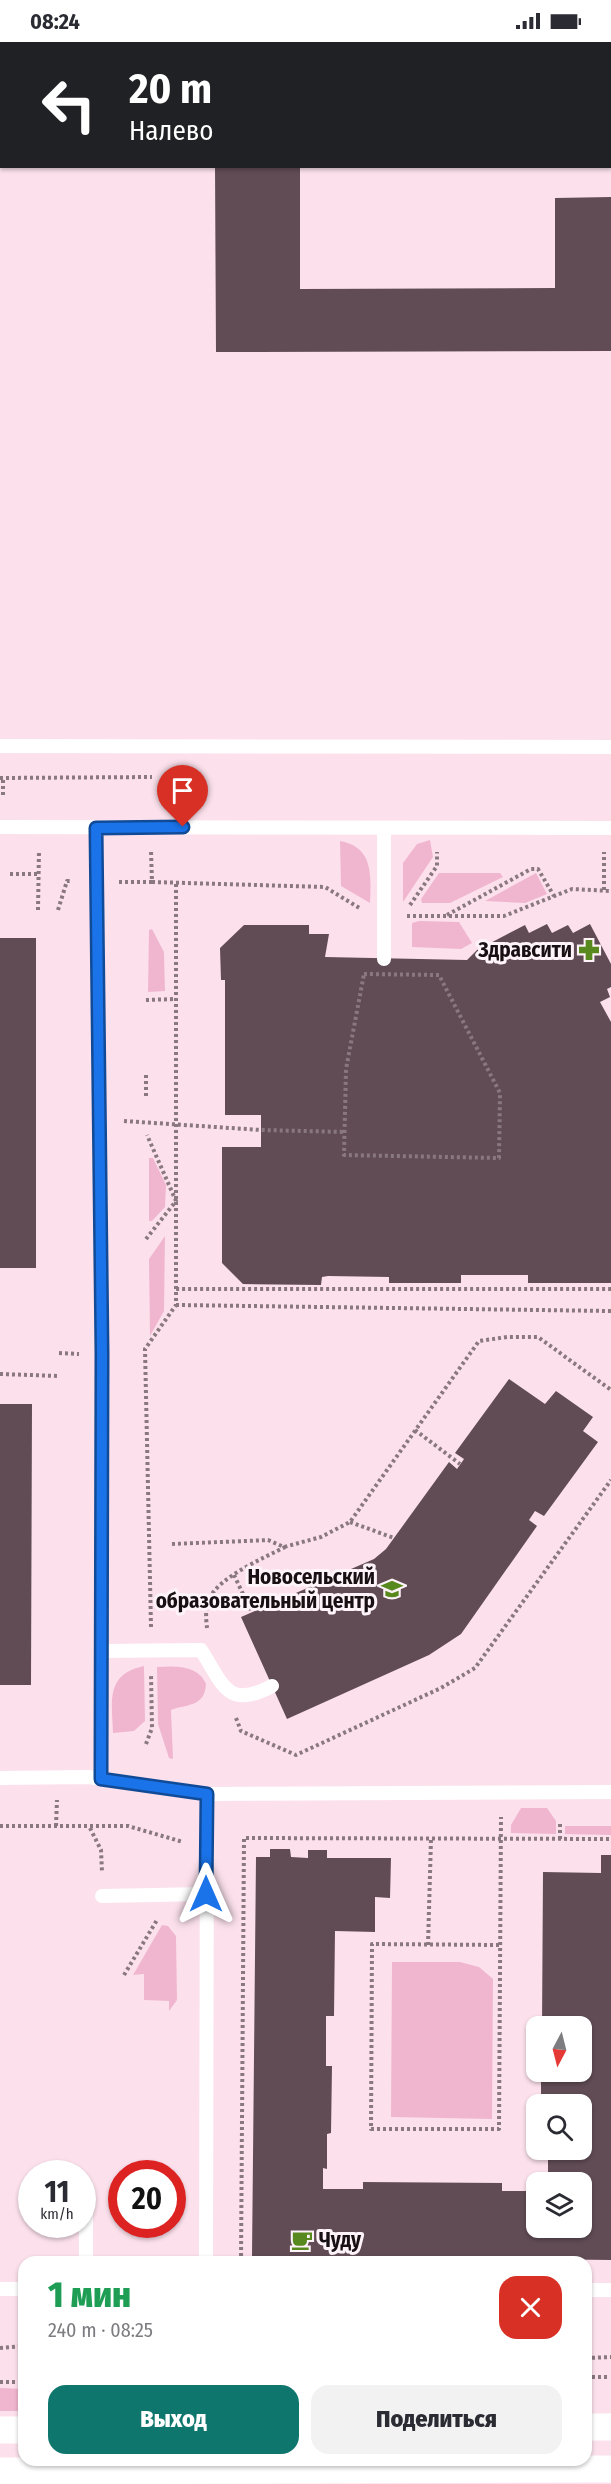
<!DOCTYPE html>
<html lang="ru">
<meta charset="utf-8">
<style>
body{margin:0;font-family:"Fira Sans Condensed",sans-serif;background:#f2f2f3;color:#2b2b33;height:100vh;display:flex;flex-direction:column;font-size:22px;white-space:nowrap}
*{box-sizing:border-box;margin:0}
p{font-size:20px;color:#7c7c81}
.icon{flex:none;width:33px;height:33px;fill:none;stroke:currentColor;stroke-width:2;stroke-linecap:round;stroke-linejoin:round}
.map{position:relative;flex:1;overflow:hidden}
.drawer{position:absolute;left:18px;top:2214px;width:574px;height:210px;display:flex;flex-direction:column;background:#fff;border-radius:18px;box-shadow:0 2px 4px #0004}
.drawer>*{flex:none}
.guide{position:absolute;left:0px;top:0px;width:612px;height:126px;box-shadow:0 2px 4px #0004;background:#202124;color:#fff;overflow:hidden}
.needle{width:39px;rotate:187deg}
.controls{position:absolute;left:526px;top:1974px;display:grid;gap:12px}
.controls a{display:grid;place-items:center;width:66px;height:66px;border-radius:12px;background:#fff;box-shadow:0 2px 4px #0004;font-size:30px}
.speed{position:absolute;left:18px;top:2118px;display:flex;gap:12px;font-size:30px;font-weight:700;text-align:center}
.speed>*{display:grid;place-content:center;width:78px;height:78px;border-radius:50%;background:#fff;box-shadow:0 2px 4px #0004;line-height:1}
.speed small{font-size:15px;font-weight:400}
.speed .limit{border:9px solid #d22;background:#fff;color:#111}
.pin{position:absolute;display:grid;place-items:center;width:51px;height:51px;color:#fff;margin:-62px -26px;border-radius:50% 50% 50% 0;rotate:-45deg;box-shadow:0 0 6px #0007}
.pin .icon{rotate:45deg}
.me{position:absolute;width:66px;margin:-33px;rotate:0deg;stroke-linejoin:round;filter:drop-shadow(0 0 4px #0008)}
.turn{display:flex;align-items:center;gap:21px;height:126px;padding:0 30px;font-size:27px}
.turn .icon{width:78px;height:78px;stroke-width:2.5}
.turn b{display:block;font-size:42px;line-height:51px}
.round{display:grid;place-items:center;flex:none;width:63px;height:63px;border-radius:18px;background:#f2f2f3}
.head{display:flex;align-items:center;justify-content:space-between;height:102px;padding:0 30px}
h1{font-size:36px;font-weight:800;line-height:45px;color:#1e9e55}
.button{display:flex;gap:12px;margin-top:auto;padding:12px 30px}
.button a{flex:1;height:69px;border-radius:18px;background:#0f766e;color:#fff;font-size:24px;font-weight:800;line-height:69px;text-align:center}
.button a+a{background:#f2f2f3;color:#2b2b33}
.status{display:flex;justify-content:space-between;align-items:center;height:42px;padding:0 30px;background:#fff;direction:ltr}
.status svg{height:16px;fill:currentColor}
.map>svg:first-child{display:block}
.green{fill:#f1b6cf}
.building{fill:#614c55}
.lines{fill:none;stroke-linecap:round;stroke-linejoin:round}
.path{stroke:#8a787f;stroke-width:4;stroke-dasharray:3 3;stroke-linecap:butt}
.service{stroke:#fff;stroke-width:14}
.minor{stroke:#fff;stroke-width:27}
.route-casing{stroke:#114b97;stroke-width:15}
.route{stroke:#1a73e8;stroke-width:10}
.labels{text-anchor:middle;stroke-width:6;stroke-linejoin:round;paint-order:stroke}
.poi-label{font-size:21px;font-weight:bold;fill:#170f12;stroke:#fef3f8;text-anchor:end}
</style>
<div class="status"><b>08:24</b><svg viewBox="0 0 49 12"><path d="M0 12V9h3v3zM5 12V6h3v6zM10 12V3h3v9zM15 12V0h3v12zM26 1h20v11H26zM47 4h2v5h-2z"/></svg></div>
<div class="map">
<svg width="611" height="2442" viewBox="0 0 611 2442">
<rect width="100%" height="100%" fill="#fce1ec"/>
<path class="green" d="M 430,798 L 433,815 L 403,860 L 403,821 L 417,802 Z
M 340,799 C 374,805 371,834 370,861 L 341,844 Z
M 439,831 L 500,831 L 503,835 L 450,861 L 422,861 L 421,857 Z
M 536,831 L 547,852 L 525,861 L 485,859 Z
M 419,879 L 459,880 L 472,901 L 461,907 L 412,905 L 412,881 Z
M 152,887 L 164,910 L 165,949 L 148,950 L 149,888 Z
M 149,1116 L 153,1116 L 166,1143 L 165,1165 L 152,1179 L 149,1179 Z
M 165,1194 L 164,1269 L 150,1294 L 149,1217 Z
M 144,1624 L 145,1679 L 134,1689 L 113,1691 C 112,1660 105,1632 144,1624 Z
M 157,1625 C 175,1624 198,1623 206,1642 C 205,1665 187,1662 171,1668 L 173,1717 L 169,1716 L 158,1682 Z
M 521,1766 L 547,1766 L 556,1779 L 556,1792 L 511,1791 L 511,1783 Z
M 565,1784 L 611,1784 L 611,1793 L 565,1792 Z
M 162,1883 L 168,1884 L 176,1894 L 177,1958 L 169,1969 L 169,1959 L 144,1958 L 144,1932 L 133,1933 Z
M 392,1920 L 460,1920 L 479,1925 L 493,1937 L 492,2077 L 391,2075 Z
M 0,2346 L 24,2347 L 24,2369 L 0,2369 Z"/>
<path class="building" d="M 215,124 L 300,124 L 300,247 L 555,246 L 555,156 L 611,155 L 611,309 L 216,310 Z
M 547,882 L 552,891 L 568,883 L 573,891 L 590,882 L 611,922 L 611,945 L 607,947 L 610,955 L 600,960 L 611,980 L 611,1241 L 528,1241 L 528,1233 L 461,1233 L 461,1241 L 389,1241 L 389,1235 L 328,1234 L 322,1235 L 321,1243 L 243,1242 L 222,1221 L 222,1105 L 261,1105 L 261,1073 L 225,1073 L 225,938 L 221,938 L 220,906 L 244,883 L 309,883 L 309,892 L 329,892 L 325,915 L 467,918 L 477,908 L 525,883 L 529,891 Z
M 0,896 L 36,896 L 36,1226 L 0,1226 Z
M 509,1337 L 545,1362 L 556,1349 L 593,1375 L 583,1389 L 598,1400 L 544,1474 L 535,1469 L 529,1478 L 537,1484 L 461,1592 L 429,1613 L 287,1677 L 241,1575 L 374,1517 L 386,1507 L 449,1420 L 457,1427 L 464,1417 L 455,1411 Z
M 0,1362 L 32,1362 L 31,1643 L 0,1643 Z
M 270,1807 L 290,1807 L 291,1815 L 308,1816 L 308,1808 L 327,1808 L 327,1816 L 391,1816 L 390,1856 L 375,1855 L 375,1890 L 335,1889 L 334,1974 L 326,1974 L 326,2024 L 332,2024 L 331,2091 L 327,2092 L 327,2127 L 323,2126 L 323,2147 L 363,2147 L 363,2140 L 502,2141 L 502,2149 L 537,2149 L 537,2186 L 582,2186 L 582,2140 L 548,2140 L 548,2108 L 582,2108 L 582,2062 L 541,2062 L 541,2030 L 582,2030 L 582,1984 L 542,1984 L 543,1830 L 601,1831 L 601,1813 L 611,1813 L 611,2218 L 252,2214 L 256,1815 L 270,1815 Z"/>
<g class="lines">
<path class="path" d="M 0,736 L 152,735
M 3,753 L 3,736
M 10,832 L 39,832
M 119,840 L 152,840 L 151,809
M 152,840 L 325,845 L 361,867
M 604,848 L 604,810
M 410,863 L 437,824 L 437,810
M 38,868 L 39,808
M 58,868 L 67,839 L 72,839
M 447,873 L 531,827 L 538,827 L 554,854
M 407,874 L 504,874 L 572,847 L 611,849
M 364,932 L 439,933 L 500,1051 L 499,1116 L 344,1113 L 346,1027 Z
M 146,958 L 176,957
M 146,1033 L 146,1056
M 124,1079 L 261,1088 L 345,1090
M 146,1197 L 176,1159 L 147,1093
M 176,1247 L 176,841
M 176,1263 L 611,1269
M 59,1311 L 79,1312
M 0,1332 L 59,1334
M 415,1388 L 460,1422
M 350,1480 L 394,1496
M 172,1502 L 268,1498 L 284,1505 L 321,1495 L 350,1480 L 479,1299 L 507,1295 L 538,1295 L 611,1348
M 234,1533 L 252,1571
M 151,1585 L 145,1307 L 176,1263 L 176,1247 L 611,1247
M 207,1586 C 206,1577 205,1565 209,1557 C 220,1534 264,1516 287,1504
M 236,1676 L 241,1689 L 296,1713 L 441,1646 L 475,1626 L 611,1438
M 146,1702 L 152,1686 L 151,1632
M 560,1782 L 560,1797
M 0,1784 L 128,1784 L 183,1800
M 56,1784 L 57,1758
M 90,1786 L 101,1808 L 102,1830
M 428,1903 L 431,1797
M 499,1903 L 372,1902 L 371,2087 L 499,2087 L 501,1775
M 124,1933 L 157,1878
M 241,2220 L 244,1796 L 611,1797
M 0,2306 L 24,2304
M 586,2316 L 611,2315
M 586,2335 L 608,2335
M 0,2340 L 24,2340"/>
<path class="service" d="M 0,704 L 611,705
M 0,785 L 611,786
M 96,786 L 102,1311 L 101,1737
M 384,786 L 384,917
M 103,1609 L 201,1608 C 223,1642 227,1668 272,1644
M 0,1736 L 89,1735 L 207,1752 L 611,1750
M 102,1854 L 205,1852
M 86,2171 L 86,2220
M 206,2220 L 207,1752
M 0,2247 L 24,2247
M 586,2248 L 611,2248"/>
<path class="minor" d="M 586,2385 L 611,2385
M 0,2388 L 24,2388
M 0,2429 L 611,2427"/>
</g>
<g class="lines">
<defs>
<path id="route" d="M 183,785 L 96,786 L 102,1311 L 101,1737 L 207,1752 L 206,1852"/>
</defs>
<use href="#route" class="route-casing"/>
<use href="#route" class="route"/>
</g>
<defs>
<symbol id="pharmacy-bare" viewBox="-9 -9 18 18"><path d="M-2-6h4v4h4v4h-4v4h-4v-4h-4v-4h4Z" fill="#58891e" stroke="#fef3f8" stroke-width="2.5" paint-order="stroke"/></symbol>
<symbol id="school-bare" viewBox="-9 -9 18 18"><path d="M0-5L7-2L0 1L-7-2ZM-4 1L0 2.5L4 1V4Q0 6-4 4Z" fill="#58891e" stroke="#fef3f8" stroke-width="2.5" paint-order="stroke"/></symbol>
<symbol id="cafe-bare" viewBox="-9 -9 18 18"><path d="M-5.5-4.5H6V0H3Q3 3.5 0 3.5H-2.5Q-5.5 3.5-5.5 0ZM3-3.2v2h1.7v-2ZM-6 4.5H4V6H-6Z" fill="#58891e" stroke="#fef3f8" stroke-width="2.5" paint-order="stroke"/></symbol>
</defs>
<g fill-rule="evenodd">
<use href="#pharmacy-bare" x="574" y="893" width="30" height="30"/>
<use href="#school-bare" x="377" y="1532" width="30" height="30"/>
<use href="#cafe-bare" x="287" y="2183" width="30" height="30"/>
</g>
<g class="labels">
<g class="poi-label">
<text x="572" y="915">Здравсити</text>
<text x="375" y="1542">Новосельский<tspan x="375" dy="24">образовательный центр</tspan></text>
<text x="319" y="2205" text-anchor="start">Чуду</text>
</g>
</g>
</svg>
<div class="controls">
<a><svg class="needle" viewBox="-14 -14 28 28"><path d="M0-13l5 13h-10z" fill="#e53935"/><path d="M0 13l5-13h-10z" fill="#7c7c81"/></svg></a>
<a><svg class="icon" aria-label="search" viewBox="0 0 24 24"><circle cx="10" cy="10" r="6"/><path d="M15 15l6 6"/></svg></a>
<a><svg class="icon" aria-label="layers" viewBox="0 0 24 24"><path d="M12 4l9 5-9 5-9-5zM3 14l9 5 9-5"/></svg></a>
</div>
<div class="speed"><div>11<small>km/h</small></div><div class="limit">20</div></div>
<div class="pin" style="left:183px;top:785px;background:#d93025"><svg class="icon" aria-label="arrive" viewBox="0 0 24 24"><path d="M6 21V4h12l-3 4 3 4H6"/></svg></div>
<svg class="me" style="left:206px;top:1852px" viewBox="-20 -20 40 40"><path d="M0-17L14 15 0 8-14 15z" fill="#1a73e8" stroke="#fff" stroke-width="4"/></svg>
<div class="guide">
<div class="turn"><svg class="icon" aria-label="left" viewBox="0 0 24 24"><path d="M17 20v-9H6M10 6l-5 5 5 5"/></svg><div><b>20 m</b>Налево</div></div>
</div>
<section class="drawer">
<div class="head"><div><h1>1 мин</h1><p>240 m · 08:25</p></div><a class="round" style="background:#d93025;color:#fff"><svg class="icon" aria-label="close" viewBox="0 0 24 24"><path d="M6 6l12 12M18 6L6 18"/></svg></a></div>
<div class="button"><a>Выход</a><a>Поделиться</a></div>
</section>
</div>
